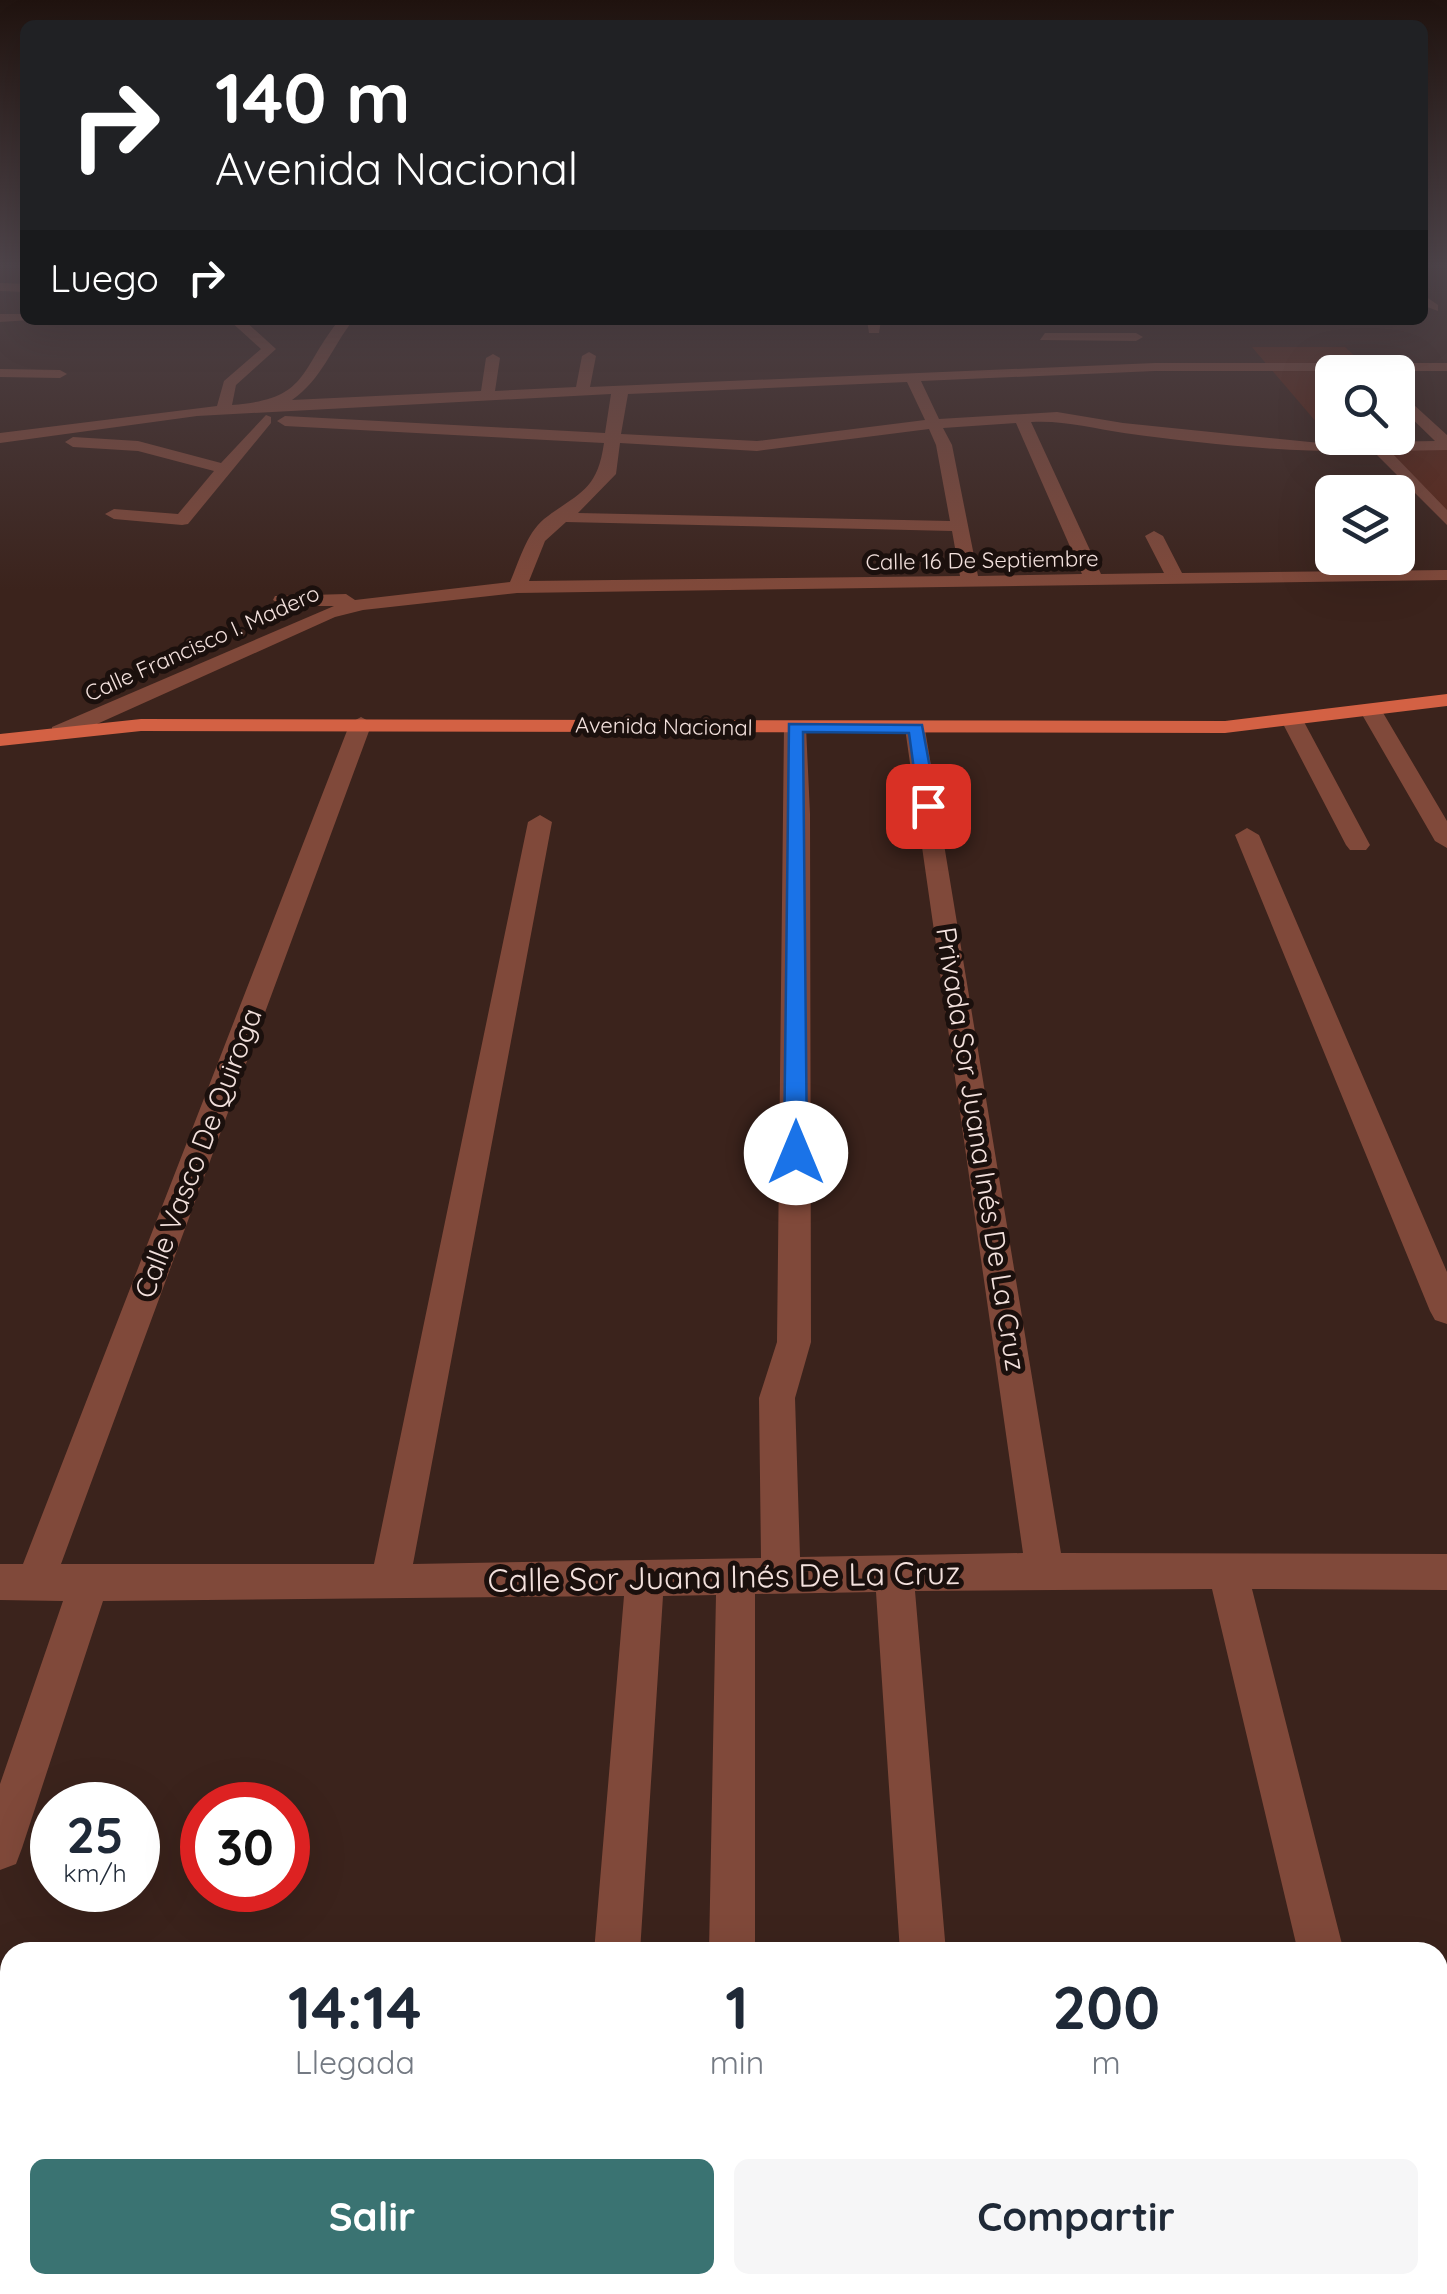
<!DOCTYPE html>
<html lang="es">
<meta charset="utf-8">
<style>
body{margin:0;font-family:Quicksand,sans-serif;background:#f6f6f7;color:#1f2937;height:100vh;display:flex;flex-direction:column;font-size:38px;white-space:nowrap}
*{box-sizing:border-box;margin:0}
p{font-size:32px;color:#747a83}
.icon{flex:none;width:55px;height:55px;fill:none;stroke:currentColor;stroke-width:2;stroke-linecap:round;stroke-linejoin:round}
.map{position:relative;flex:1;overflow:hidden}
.drawer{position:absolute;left:0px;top:1942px;width:1448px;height:352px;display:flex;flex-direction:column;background:#fff;border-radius:30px 30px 0 0;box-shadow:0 10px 40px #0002}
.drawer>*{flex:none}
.guide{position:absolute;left:20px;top:20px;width:1408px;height:305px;border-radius:15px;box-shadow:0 10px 40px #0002;background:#202124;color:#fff;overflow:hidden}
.buttons{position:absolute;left:1315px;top:355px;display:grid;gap:20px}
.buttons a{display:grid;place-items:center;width:100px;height:100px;border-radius:15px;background:#fff;box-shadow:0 10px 40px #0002;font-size:50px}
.speed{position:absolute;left:30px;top:1782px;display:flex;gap:20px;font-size:50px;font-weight:700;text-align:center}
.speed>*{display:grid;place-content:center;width:130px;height:130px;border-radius:50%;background:#fff;box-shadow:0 10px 40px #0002;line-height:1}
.speed small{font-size:25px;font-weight:400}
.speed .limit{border:15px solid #d22;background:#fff;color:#111}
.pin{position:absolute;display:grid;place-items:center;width:85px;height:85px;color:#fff;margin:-42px;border-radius:20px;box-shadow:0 5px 15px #0006}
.me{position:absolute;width:110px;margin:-55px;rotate:0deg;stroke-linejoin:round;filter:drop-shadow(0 0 8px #0008)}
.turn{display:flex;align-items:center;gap:35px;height:210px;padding:0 30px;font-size:45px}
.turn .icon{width:130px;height:130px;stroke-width:2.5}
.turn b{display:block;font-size:70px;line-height:85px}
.then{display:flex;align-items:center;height:95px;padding:0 30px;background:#0003;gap:20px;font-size:38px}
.eta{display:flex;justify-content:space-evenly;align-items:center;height:170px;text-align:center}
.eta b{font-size:60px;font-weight:700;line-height:70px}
.action{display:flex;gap:20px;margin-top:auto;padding:20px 30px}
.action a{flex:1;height:115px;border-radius:15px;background:#3a7372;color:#fff;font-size:40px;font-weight:700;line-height:115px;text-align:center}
.action a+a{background:#f6f6f7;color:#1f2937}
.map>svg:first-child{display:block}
.green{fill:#5c2617}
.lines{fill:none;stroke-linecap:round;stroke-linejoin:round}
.minor{fill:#80493a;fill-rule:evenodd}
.major{fill:#d36144;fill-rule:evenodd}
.route{fill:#1a73e8;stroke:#114b97;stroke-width:2.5}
.labels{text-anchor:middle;stroke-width:10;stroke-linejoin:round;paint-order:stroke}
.far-street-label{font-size:22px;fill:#f3e1dd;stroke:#1b100d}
.street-label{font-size:28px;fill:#f3e1dd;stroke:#1b100d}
.near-street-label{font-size:32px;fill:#f3e1dd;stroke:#1b100d}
</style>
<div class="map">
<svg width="1447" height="2294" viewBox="0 0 1447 2294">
<rect width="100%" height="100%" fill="#3b231c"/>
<path class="green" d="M 1252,347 L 1345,347 L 1372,372 L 1332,372 L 1332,430 L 1323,430 Z
M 1447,447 L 1447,520 L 1382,448 Z"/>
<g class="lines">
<path class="minor" d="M 0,283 L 25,284 L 25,292 L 0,291 Z
M 1422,294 L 1438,305 L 1438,311 L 1422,305 Z
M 0,314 L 25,314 L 25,320 L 30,320 L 0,322 Z
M 229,320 L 244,320 L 276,349 L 236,385 L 232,405 C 309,399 298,372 339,320 L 353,320 C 331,349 322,379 292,400 L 481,391 L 486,358 L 493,354 L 500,358 L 495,391 L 576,387 L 582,356 L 589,352 L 596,356 L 590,387 L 1155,363 L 1447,363 L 1447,371 L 1155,371 L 921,381 L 939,419 L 1057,412 L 1123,423 L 1320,443 L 1435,441 L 1398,405 L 1398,394 L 1403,395 L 1447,435 L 1447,450 L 1390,451 L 1447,510 L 1447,525 L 1373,451 C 1290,453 1205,444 1124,433 C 1092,428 1063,420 1031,422 L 1101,574 L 1164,573 L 1145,536 L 1154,531 L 1163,536 L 1182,573 L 1447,570 L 1447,580 L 517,593 L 363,610 L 335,617 L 68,737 L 52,737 L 52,727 L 334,606 L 282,606 L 273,600 L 275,596 L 346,594 L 355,600 L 510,582 C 519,562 526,534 544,519 C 579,492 597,492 604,443 L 285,426 L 277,421 L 285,416 L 605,433 L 611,394 L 197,416 L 0,443 L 0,433 L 217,406 L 224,381 L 261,349 ZM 907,382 L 925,420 L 757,441 L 621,434 L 628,394 ZM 1016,423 L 1082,574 L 978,576 L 952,445 L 943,428 ZM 929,429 L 936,445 L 950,521 L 578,513 L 616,474 L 620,443 L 757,451 ZM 566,522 L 952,531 L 960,576 L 529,581 L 545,541 Z
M 867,320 L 881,320 L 879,333 L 869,333 Z
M 1045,333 L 1136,333 L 1143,337 L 1136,341 L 1040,340 Z
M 0,369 L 60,370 L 67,374 L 60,378 L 0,377 Z
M 266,415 L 271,417 L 271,423 L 188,524 L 182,525 L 114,519 L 105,514 L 114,509 L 178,514 L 214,471 L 138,451 L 73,447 L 65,442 L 73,437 L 138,441 L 221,463 Z
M 1371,705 L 1382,711 L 1447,821 L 1447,848 L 1435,841 L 1360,711 Z
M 1292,714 L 1303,720 L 1370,845 L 1366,850 L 1350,850 L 1346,845 L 1281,720 Z
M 361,717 L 372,723 L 61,1564 L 374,1564 L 528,822 L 540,815 L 552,822 L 413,1564 L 761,1558 L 759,1398 L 777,1342 L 784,727 L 795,721 L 806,727 L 810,814 L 811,1342 L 795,1398 L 800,1557 L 1023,1553 L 905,728 L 908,723 L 924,723 L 1061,1553 L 1447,1554 L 1447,1590 L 1252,1589 L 1344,1952 L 1298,1952 L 1212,1589 L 915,1591 L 946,1952 L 900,1952 L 876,1592 L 755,1594 L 755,1952 L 709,1952 L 716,1595 L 663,1596 L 640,1952 L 594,1952 L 624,1596 L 103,1601 L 22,1848 L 16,1864 L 0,1870 L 0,1784 L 63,1601 L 0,1600 L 0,1564 L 23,1564 L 350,723 Z
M 1247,828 L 1259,835 L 1447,1272 L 1447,1324 L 1435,1320 L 1430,1311 L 1235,835 Z
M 701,2285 L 755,2285 L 755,2294 L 701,2294 Z
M 921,2285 L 975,2285 L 976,2294 L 922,2294 Z
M 1375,2285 L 1429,2285 L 1431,2294 L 1377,2294 Z"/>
<path class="major" d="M 1447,694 L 1447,706 L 1225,733 L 141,731 L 0,746 L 0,734 L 141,719 L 1225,721 Z"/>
</g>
<linearGradient id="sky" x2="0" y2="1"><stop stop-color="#20130f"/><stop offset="0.45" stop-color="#4f454b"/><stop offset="1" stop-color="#4f454b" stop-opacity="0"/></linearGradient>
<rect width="1447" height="590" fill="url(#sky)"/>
<path class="route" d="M 789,724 L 922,725 L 937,806 L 928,811 L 919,806 L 909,733 L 803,732 L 807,1153 L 796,1162 L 784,1153 Z"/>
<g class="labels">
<g class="far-street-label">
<text transform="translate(982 560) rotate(-1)" y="8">Calle 16 De Septiembre</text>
<text transform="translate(202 643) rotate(-24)" y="8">Calle Francisco I. Madero</text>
<text transform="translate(664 726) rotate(1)" y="8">Avenida Nacional</text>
</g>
<g class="street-label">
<text transform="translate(981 1149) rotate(81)" y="10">Privada Sor Juana Inés De La Cruz</text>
<text transform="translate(198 1153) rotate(-69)" y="10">Calle Vasco De Quiroga</text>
</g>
<g class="near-street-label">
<text transform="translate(724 1577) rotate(-1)" y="11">Calle Sor Juana Inés De La Cruz</text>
</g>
</g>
</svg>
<div class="buttons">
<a><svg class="icon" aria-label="search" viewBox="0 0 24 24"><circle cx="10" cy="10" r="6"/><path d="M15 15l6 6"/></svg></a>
<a><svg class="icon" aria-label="layers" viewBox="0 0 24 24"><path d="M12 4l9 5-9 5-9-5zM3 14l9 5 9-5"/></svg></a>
</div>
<div class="speed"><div>25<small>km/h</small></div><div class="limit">30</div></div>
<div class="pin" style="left:928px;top:806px;background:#d93025"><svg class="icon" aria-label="arrive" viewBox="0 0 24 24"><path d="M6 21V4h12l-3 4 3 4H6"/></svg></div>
<svg class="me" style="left:796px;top:1153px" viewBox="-20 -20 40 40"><circle r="19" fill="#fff"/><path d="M0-13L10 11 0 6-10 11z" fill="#1a73e8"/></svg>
<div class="guide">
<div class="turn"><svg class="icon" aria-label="right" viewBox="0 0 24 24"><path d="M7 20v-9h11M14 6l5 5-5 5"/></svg><div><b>140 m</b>Avenida Nacional</div></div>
<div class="then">Luego<svg class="icon" aria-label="right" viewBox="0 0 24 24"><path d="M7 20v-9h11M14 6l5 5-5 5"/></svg></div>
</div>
<section class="drawer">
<div class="eta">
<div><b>14:14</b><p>Llegada</p></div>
<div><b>1</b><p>min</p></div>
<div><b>200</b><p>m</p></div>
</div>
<div class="action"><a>Salir</a><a>Compartir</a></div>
</section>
</div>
